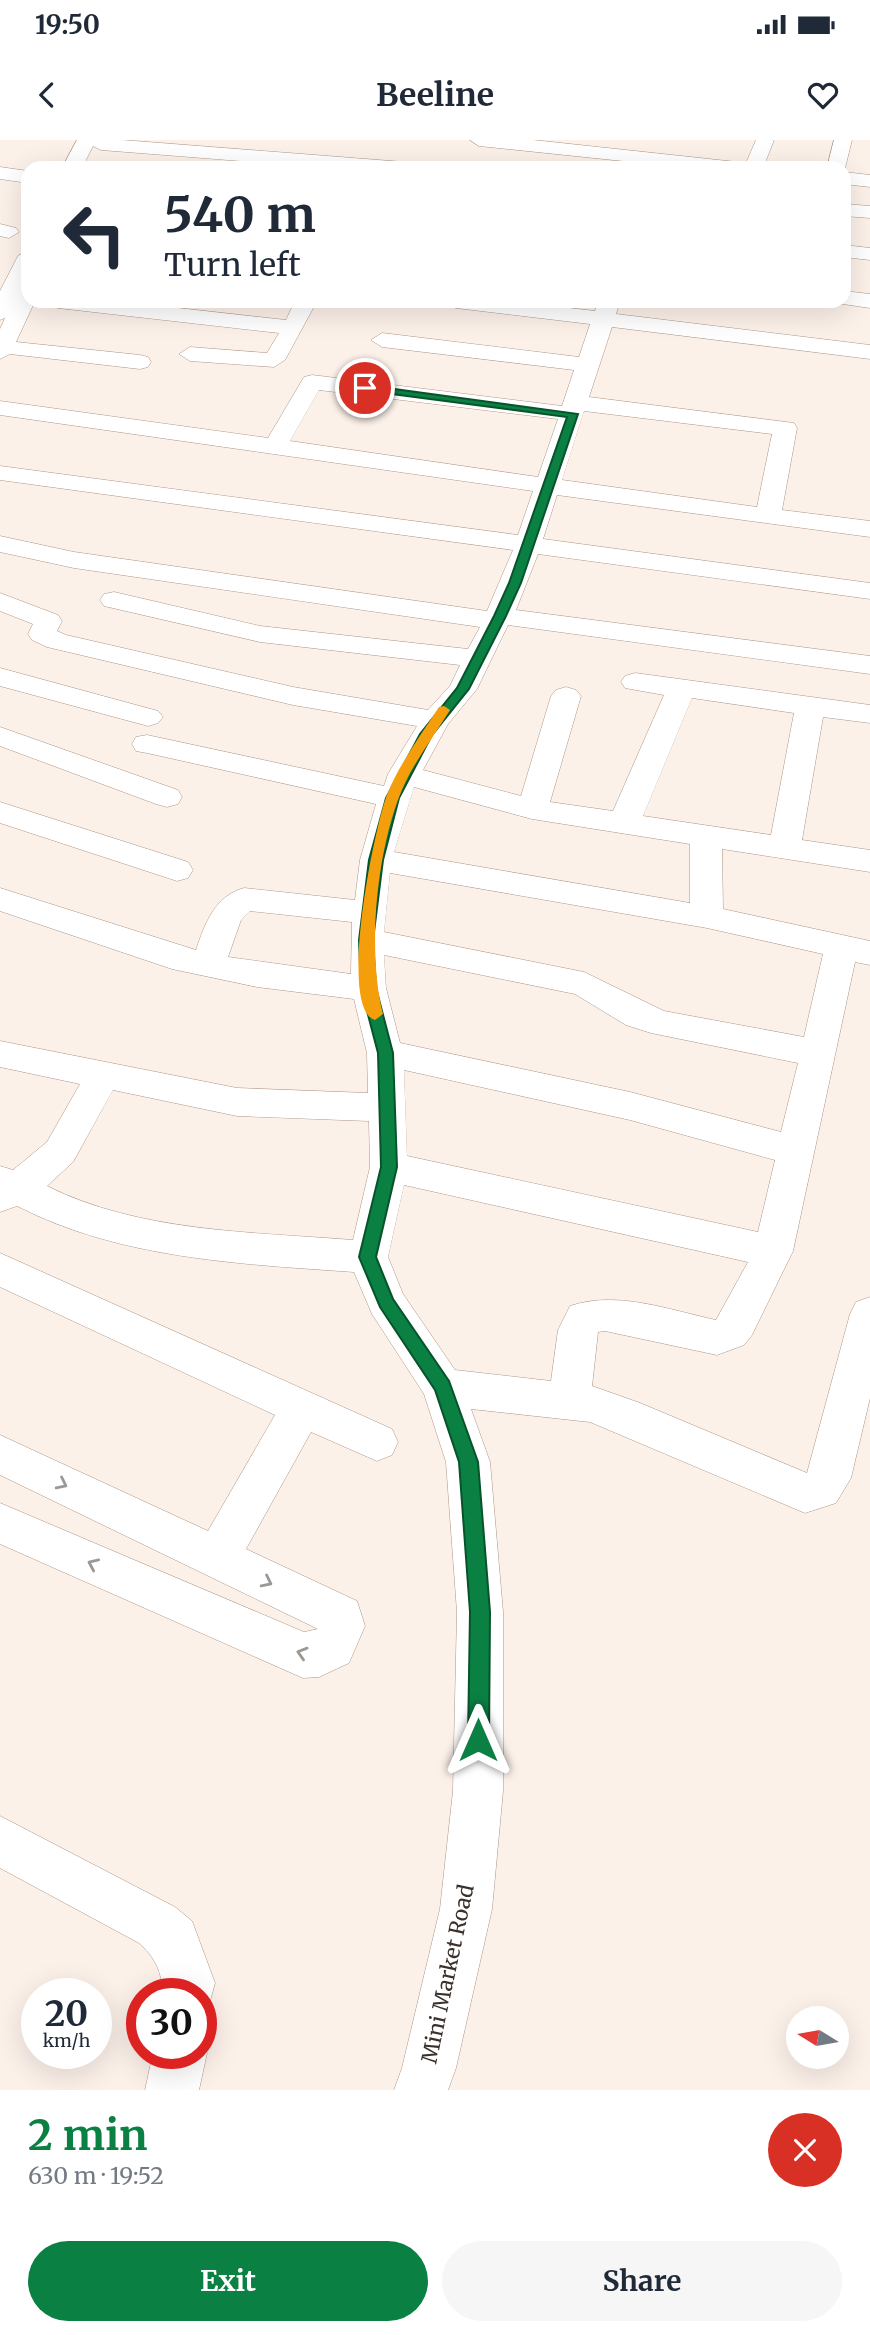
<!DOCTYPE html>
<meta charset="utf-8">
<style>
body{margin:0;font-family:Merriweather,serif;background:#f6f6f7;color:#1f2937;height:100vh;display:flex;flex-direction:column;font-size:26px;white-space:nowrap}
*{box-sizing:border-box;margin:0}
p{font-size:23px;color:#747a83}
.icon{flex:none;width:38px;height:38px;fill:none;stroke:currentColor;stroke-width:2;stroke-linecap:round;stroke-linejoin:round}
.map{position:relative;height:1950px;overflow:hidden}
.side{display:flex;flex-direction:column;background:#fff;flex:1}
.side>*{flex:none}
.hud{position:absolute;left:21px;top:21px;width:830px;height:147px;border-radius:21px;box-shadow:0 7px 28px #0002;background:#fff;color:#1f2937;overflow:hidden}
.needle{width:46px;rotate:281deg}
.buttons{position:absolute;left:786px;top:1866px;display:grid;gap:14px}
.buttons a{display:grid;place-items:center;width:63px;height:63px;border-radius:50%;background:#fff;box-shadow:0 7px 28px #0002;font-size:35px}
.speed{position:absolute;left:21px;top:1838px;display:flex;gap:14px;font-size:35px;font-weight:700;text-align:center}
.speed>*{display:grid;place-content:center;width:91px;height:91px;border-radius:50%;background:#fff;box-shadow:0 7px 28px #0002;line-height:1}
.speed small{font-size:18px;font-weight:400}
.speed .limit{border:10px solid #d22;background:#fff;color:#111}
.pin{position:absolute;display:grid;place-items:center;width:60px;height:60px;color:#fff;margin:-30px;border:4px solid #fff;border-radius:50%;box-shadow:0 2px 7px #0007}
.me{position:absolute;width:77px;margin:-38px;rotate:0deg;stroke-linejoin:round;filter:drop-shadow(0 0 5px #0008)}
.turn{display:flex;align-items:center;gap:24px;height:147px;padding:0 28px;font-size:32px}
.turn .icon{width:91px;height:91px;stroke-width:2.5}
.turn b{display:block;font-size:49px;line-height:60px}
.round{display:grid;place-items:center;flex:none;width:74px;height:74px;border-radius:37px;background:#f6f6f7}
.headline{display:flex;align-items:center;justify-content:space-between;height:119px;padding:0 28px}
h1{font-size:42px;font-weight:700;line-height:52px;color:#0b8043}
.action{display:flex;gap:14px;margin-top:auto;padding:14px 28px}
.action a{flex:1;height:80px;border-radius:42px;background:#0b8043;color:#fff;font-size:28px;font-weight:700;line-height:80px;text-align:center}
.action a+a{background:#f6f6f7;color:#1f2937}
.status{display:flex;justify-content:space-between;align-items:center;height:49px;padding:0 35px;background:#fff;direction:ltr}
.status svg{height:19px;fill:currentColor}
header{display:flex;justify-content:space-between;align-items:center;height:91px;padding:0 28px;background:#fff;font-size:32px;font-weight:700}
.map>svg:first-child{display:block}
.lines{fill:none;stroke-linecap:round;stroke-linejoin:round}
.minor-casing{stroke:#ad9483;stroke-width:1}
.minor{fill:#fff;fill-rule:evenodd}
.oneway{stroke:#9d9894}
.route{fill:#0b8043;stroke:#07532c;stroke-width:2}
.slow{fill:#f59e0b}
.labels{text-anchor:middle;stroke-width:5;stroke-linejoin:round;paint-order:stroke}
.street-label{font-size:21px;fill:#3b312a;stroke:#fff}
</style>
<div class="status"><b>19:50</b><svg viewBox="0 0 49 12"><path d="M0 12V9h3v3zM5 12V6h3v6zM10 12V3h3v9zM15 12V0h3v12zM26 1h20v11H26zM47 4h2v5h-2z"/></svg></div>
<header><svg class="icon" aria-label="back" viewBox="0 0 24 24"><path d="M15 5l-7 7 7 7"/></svg>Beeline<svg class="icon" aria-label="heart" viewBox="0 0 24 24"><path d="M12 20l-8-8c-3-5 5-10 8-4 3-6 11-1 8 4z"/></svg></header>
<div class="map">
<svg width="870" height="1950" viewBox="0 0 870 1950">
<rect width="100%" height="100%" fill="#fcf1e9"/>
<g class="lines">
<defs>
<path id="minor" d="M 77,0 L 122,0 L 404,22 L 414,28 L 331,28 L 101,10 L 93,6 L 82,28 L 62,28 Z
M 470,0 L 533,0 L 746,23 L 756,0 L 774,0 L 763,28 L 690,28 L 479,6 Z
M 834,0 L 852,0 L 844,32 L 844,28 L 827,28 Z
M 0,27 L 28,31 L 28,43 L 0,39 Z
M 844,32 L 870,35 L 870,47 L 844,44 Z
M 844,64 L 870,66 L 870,78 L 844,76 Z
M 0,84 L 16,88 L 19,92 L 9,98 L 0,96 Z
M 844,105 L 870,108 L 870,120 L 844,117 Z
M 28,110 L 28,138 L 23,149 L 28,148 L 28,161 L 35,161 L 16,202 L 140,215 L 148,217 L 151,222 L 148,227 L 140,229 L 10,214 L 0,219 L 0,189 L 5,178 L 0,180 L 0,151 L 18,116 Z
M 844,151 L 870,154 L 870,168 L 836,163 L 844,161 Z
M 47,161 L 115,161 L 286,180 L 295,161 L 317,161 L 285,220 L 274,227 L 190,221 L 179,214 L 190,207 L 267,213 L 279,193 L 58,168 Z
M 445,161 L 509,161 L 595,171 L 598,161 L 620,161 L 616,174 L 870,205 L 870,219 L 612,187 L 589,257 L 794,283 L 797,288 L 782,370 L 870,381 L 870,397 L 557,355 L 543,399 L 870,443 L 870,459 L 538,414 L 516,470 L 870,516 L 870,534 L 508,485 L 477,549 L 448,584 L 423,630 L 521,656 L 551,556 L 556,550 L 566,547 L 576,550 L 581,556 L 550,662 L 613,671 L 664,555 L 625,548 L 621,542 L 625,536 L 635,533 L 870,565 L 870,583 L 823,577 L 802,700 L 870,710 L 870,732 L 722,709 L 723,769 L 870,801 L 870,825 L 855,822 L 793,1111 L 752,1195 L 744,1205 L 717,1215 L 605,1191 L 598,1192 L 592,1246 L 640,1263 L 807,1333 L 850,1174 L 856,1162 L 870,1157 L 870,1258 L 851,1338 L 836,1363 L 805,1373 L 590,1282 L 471,1269 L 490,1322 L 503,1472 L 503,1651 L 492,1769 L 456,1928 L 448,1950 L 394,1950 L 402,1928 L 440,1769 L 453,1651 L 457,1472 L 446,1322 L 424,1254 L 372,1174 L 354,1132 C 241,1124 120,1119 17,1066 L 0,1072 L 0,1026 L 13,1030 L 47,1002 L 80,944 L 0,927 L 0,901 L 237,948 L 368,953 L 367,913 L 354,859 L 257,847 L 172,829 L 0,771 L 0,748 L 196,810 C 205,783 215,756 244,748 L 355,760 L 360,720 L 376,664 L 147,613 L 136,611 L 132,604 L 136,597 L 147,595 L 384,646 L 388,634 L 417,586 L 293,565 L 47,507 L 32,500 L 28,494 L 33,484 L 0,471 L 0,453 L 58,475 L 62,481 L 57,491 L 66,495 L 293,547 L 428,570 L 450,546 L 460,525 L 260,502 L 104,466 L 100,460 L 104,454 L 114,452 L 260,486 L 468,509 L 480,487 L 74,428 L 0,412 L 0,396 L 74,412 L 487,471 L 513,410 L 0,340 L 0,326 L 518,395 L 533,351 L 0,275 L 0,261 L 268,298 L 304,237 L 312,235 L 562,266 L 574,230 L 382,207 L 371,200 L 382,193 L 579,217 L 590,184 L 456,168 ZM 319,250 L 558,279 L 538,337 L 290,301 ZM 584,271 L 772,294 L 757,367 L 562,340 ZM 692,558 L 794,573 L 771,695 L 643,676 ZM 414,647 L 532,679 L 690,704 L 690,763 L 394,712 ZM 390,733 L 707,788 L 823,814 L 804,897 L 664,871 L 584,832 L 384,792 ZM 250,771 L 352,782 L 351,834 L 228,817 L 241,780 ZM 384,815 L 575,854 L 626,885 L 651,893 L 798,923 L 781,992 L 630,952 L 400,903 L 386,848 ZM 404,930 L 630,980 L 775,1020 L 758,1092 L 407,1016 ZM 113,950 L 237,976 L 369,981 L 370,1027 L 353,1100 C 252,1092 138,1092 47,1046 L 73,1022 ZM 404,1045 L 748,1122 L 716,1180 C 669,1170 617,1150 570,1166 L 558,1190 L 551,1241 L 455,1230 L 403,1154 L 388,1117 Z
M 0,528 L 158,571 L 163,577 L 158,583 L 148,586 L 0,546 Z
M 0,587 L 178,650 L 182,657 L 178,664 L 167,667 L 156,664 L 0,606 Z
M 0,662 L 188,722 L 193,730 L 188,738 L 177,741 L 0,683 Z
M 0,1113 L 392,1289 L 398,1302 L 392,1315 L 377,1321 L 311,1292 L 246,1409 L 357,1461 L 365,1486 L 349,1523 L 319,1537 L 303,1538 L 0,1404 L 0,1363 L 304,1492 L 318,1489 L 0,1335 L 0,1295 L 208,1391 L 275,1275 L 0,1147 Z
M 0,1676 L 175,1767 L 192,1781 L 215,1843 L 207,1872 L 201,1874 L 201,1853 L 162,1853 C 163,1832 154,1816 139,1803 L 0,1728 Z
M 201,1899 L 207,1913 L 199,1950 L 145,1950 L 153,1913 L 201,1913 Z"/>
</defs>
<use href="#minor" class="minor-casing"/>
<use href="#minor" class="minor"/>
</g>
<defs><path id="oneway-chevron" d="M-2-3.5L2.5 0L-2 3.5" fill="none" stroke-width="1.6" stroke-linecap="round" stroke-linejoin="round" transform="scale(1.75)"/></defs>
<g class="oneway">
<use href="#oneway-chevron" transform="translate(62 1344) rotate(26)"/>
<use href="#oneway-chevron" transform="translate(93 1424) rotate(-156)"/>
<use href="#oneway-chevron" transform="translate(267 1442) rotate(26)"/>
<use href="#oneway-chevron" transform="translate(302 1513) rotate(-163)"/>
</g>
<path class="route" d="M 365,245 L 578,274 L 521,443 L 506,476 L 469,549 L 432,595 L 399,658 L 383,720 L 373,800 L 376,848 L 393,913 L 397,1027 L 376,1117 L 393,1159 L 449,1241 L 478,1322 L 490,1472 L 489,1600 L 486,1607 L 478,1610 L 471,1607 L 468,1600 L 470,1472 L 459,1322 L 435,1250 L 380,1167 L 359,1117 L 381,1027 L 378,913 L 361,848 L 359,800 L 369,720 L 386,658 L 420,594 L 457,548 L 494,476 L 509,443 L 567,277 L 361,250 Z"/>
<path class="slow" d="M 444,566 L 450,570 C 437,591 422,612 410,633 C 377,694 366,808 383,874 L 375,880 C 337,868 375,685 387,655 C 399,624 421,595 439,567 Z"/>
<g class="labels">
<g class="street-label">
<text transform="translate(448 1834) rotate(-78)" y="7">Mini Market Road</text>
</g>
</g>
</svg>
<div class="buttons">
<a><svg class="needle" viewBox="-14 -14 28 28"><path d="M0-13l5 13h-10z" fill="#e53935"/><path d="M0 13l5-13h-10z" fill="#747a83"/></svg></a>
</div>
<div class="speed"><div>20<small>km/h</small></div><div class="limit">30</div></div>
<div class="pin" style="left:365px;top:248px;background:#d93025"><svg class="icon" aria-label="arrive" viewBox="0 0 24 24"><path d="M6 21V4h12l-3 4 3 4H6"/></svg></div>
<svg class="me" style="left:478px;top:1600px" viewBox="-20 -20 40 40"><path d="M0-17L14 15 0 8-14 15z" fill="#0b8043" stroke="#fff" stroke-width="4"/></svg>
<div class="hud">
<div class="turn"><svg class="icon" aria-label="left" viewBox="0 0 24 24"><path d="M17 20v-9H6M10 6l-5 5 5 5"/></svg><div><b>540 m</b>Turn left</div></div>
</div>
</div>
<section class="side">
<div class="headline"><div><h1>2 min</h1><p>630 m · 19:52</p></div><a class="round" style="background:#d93025;color:#fff"><svg class="icon" aria-label="close" viewBox="0 0 24 24"><path d="M6 6l12 12M18 6L6 18"/></svg></a></div>
<div class="action"><a>Exit</a><a>Share</a></div>
</section>
